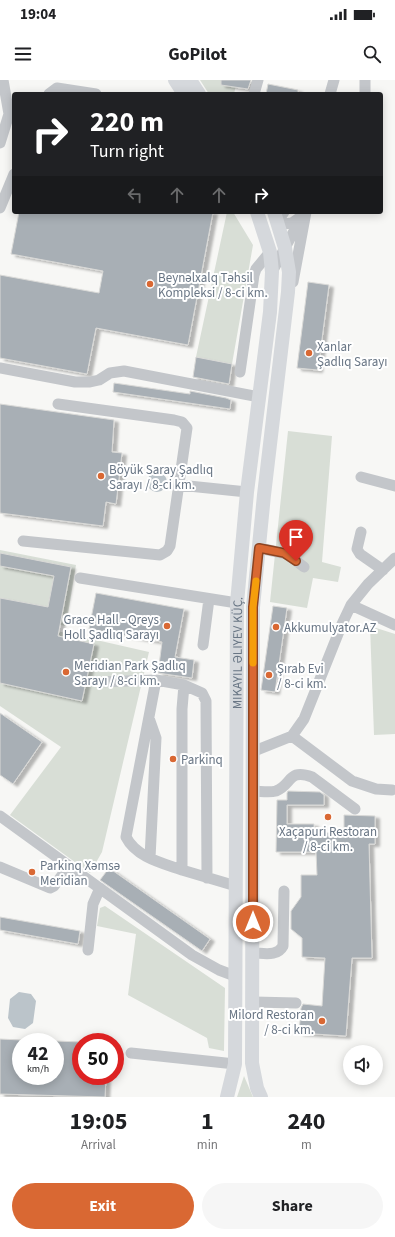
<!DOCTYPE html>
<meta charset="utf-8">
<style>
body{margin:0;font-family:"Source Sans 3",sans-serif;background:#f6f6f6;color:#202124;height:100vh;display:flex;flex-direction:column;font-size:15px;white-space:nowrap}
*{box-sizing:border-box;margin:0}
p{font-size:13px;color:#757577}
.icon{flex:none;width:22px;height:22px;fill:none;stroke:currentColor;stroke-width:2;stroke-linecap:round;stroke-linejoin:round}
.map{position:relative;height:1017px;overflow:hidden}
.drawer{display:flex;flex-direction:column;background:#fff;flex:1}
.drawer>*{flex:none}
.top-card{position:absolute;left:12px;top:12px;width:371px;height:122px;border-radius:4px;box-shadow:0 2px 10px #0003;background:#202124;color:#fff;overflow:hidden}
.fabs{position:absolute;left:343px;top:965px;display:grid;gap:8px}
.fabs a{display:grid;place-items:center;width:40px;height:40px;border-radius:50%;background:#fff;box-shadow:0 2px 10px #0003;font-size:20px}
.speed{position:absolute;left:12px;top:953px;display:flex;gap:8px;font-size:20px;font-weight:700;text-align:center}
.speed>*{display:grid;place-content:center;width:52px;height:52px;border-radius:50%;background:#fff;box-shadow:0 2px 10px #0003;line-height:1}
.speed small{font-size:10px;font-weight:400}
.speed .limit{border:6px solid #d22;background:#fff;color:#111}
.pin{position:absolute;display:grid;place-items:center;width:34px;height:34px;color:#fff;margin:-41px -17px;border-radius:50% 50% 50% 0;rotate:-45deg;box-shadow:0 0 4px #0007}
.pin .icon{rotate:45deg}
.me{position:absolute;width:44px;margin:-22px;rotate:0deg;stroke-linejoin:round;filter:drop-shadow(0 0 3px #0008)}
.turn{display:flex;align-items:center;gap:14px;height:84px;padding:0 12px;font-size:18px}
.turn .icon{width:52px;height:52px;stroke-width:2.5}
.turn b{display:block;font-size:28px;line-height:34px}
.lanes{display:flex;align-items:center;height:38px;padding:0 12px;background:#0003;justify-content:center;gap:20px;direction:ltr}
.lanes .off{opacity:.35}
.eta{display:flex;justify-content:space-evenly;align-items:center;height:68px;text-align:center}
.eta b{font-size:24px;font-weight:700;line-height:28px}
.action{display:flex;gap:8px;margin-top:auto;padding:8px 12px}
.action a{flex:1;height:46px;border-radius:24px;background:#d96833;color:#fff;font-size:16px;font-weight:700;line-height:46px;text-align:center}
.action a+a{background:#f6f6f6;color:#202124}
.status{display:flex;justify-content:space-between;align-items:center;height:28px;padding:0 20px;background:#fff;direction:ltr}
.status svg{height:11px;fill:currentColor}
header{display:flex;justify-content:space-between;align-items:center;height:52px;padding:0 12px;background:#fff;font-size:18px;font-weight:700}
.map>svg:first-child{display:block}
.green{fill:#d8ded6}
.water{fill:#bbc4ca}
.building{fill:#a8afb5;stroke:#d9d9d7;filter:url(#shadow)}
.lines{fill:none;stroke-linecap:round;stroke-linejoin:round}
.minor{stroke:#c3c6ca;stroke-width:11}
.major{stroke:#d5d8dc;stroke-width:14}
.route-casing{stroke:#8d4421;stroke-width:10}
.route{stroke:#d96833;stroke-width:7}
.slow{stroke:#f59e0b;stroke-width:7}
.poi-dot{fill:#d96833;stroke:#fff;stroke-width:1.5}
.labels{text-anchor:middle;stroke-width:4;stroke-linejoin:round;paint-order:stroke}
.poi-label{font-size:13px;fill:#687584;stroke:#fff;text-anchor:start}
.street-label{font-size:13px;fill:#687584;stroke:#fff}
</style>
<div class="status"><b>19:04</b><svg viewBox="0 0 49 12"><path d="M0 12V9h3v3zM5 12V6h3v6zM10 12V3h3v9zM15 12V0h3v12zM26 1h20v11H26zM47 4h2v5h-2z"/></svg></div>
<header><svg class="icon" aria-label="menu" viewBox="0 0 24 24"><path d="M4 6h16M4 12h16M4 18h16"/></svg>GoPilot<svg class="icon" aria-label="search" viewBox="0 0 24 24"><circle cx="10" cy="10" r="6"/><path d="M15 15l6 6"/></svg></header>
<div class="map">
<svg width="395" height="1017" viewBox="0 0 395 1017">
<defs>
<filter id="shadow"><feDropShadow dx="4.5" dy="2.5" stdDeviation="1" flood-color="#0004"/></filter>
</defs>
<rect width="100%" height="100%" fill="#f7f7f5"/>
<path class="green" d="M 200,0 L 237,0 L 234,14 L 209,14 Z
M 227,132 L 233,132 L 253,165 L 232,284 L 196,277 Z
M 288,351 L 332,356 L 322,482 L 341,487 L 338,502 L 313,498 L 307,528 L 270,522 Z
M 0,470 L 76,485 L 66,546 L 0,534 Z
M 0,538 L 149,572 L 102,772 L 90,793 L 10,735 L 61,667 L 0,626 Z
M 370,546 L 395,554 L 395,654 L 374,655 Z
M 105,826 L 225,908 L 224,971 L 209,968 L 207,958 L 128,915 L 136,854 L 97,846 L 100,828 Z
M 244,996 L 253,1017 L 237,1017 Z"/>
<path class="water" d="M147 402a10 10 0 1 1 20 0a10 10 0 1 1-20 0Z
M 19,912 L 31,914 L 36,921 L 33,943 L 25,949 L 13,947 L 8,938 L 10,919 Z"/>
<path class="building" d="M 221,0 L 251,0 L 248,9 L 221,5 Z
M 268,4 L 298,10 L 298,14 L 266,14 Z
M 19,132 L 213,132 L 188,265 L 96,248 L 87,294 L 0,278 L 0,195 L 99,213 L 103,191 L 11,174 Z
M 308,202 L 329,205 L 318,290 L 297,288 Z
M 196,277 L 232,284 L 229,304 L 193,297 Z
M 114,303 L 190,314 L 190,311 L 226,318 L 231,320 L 230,329 L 113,312 Z
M 0,324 L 114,340 L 112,372 L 122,373 L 116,424 L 106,422 L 103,446 L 0,433 Z
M 0,473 L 71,487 L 58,556 L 94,564 L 82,621 L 0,603 L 0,518 L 48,527 L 54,496 L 0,486 Z
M 96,513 L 184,529 L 175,577 L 194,580 L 192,598 L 158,593 L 162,562 L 89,549 Z
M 273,526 L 287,528 L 275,612 L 261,610 Z
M 0,633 L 42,662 L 13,704 L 0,695 Z
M 288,711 L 320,712 L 324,715 L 324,725 L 287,725 L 287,744 L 314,744 L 314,752 L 344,753 L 344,735 L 375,736 L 375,764 L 369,764 L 372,878 L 352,878 L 346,956 L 299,953 L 301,928 L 303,924 L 322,926 L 325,878 L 302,877 L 302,858 L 291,849 L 291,831 L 301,817 L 301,795 L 317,795 L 316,772 L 276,772 L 277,720 L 287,720 L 287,713 Z
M 109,788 L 210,859 L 202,871 L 100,800 Z
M 0,837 L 80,851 L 78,864 L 0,850 Z
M 0,959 L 21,960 L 21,996 L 55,996 L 55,961 L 81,962 L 81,996 L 106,996 L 105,1017 L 0,1014 Z"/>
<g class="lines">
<path class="minor" d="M 365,0 L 365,14
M 49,14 L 57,8 L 96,14
M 254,14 L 258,0
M 330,14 L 334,0
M 0,63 L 9,34 L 3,0
M 0,128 L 14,94
M 284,132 L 278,141 L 283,144 L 292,143 L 302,136
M 272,192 L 301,138
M 293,202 L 306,132
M 0,288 L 75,302 L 90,302 L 99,300 L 110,293 L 124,291 L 259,317
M 240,292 L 254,195 L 256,189 L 270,172
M 361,397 L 395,406
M 179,405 L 247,412
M 361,452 L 357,469 L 360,474 L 383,490
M 23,461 L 160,475 L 167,471 L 170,466 L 187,348 L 182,342 L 174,340 L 58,324
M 259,468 L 287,474 L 304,487
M 80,498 L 237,523
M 351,525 L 395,545
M 203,565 L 209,519
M 156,600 L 126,757 C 136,777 162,783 182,790
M 98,602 L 156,600 L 184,605 L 182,629 L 182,790 L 236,806
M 184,605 L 202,613 L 206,621 L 207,798
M 149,638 L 156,658 L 150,778
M 292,656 L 352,701 L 376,709 L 392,710
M 252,672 L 292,656 L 304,639 L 342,544 L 351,525 L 368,504 L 395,478
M 253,711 C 260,711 269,713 276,711 C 292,705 288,688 312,697 L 355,729
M 0,736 L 192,875 L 219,890 L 235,896
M 0,787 L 50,808 L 54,806 L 69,786
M 88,870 L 93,824 L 100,808
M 252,873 C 264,873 277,877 283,866 L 284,811
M 252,922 L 296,923
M 131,973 L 235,984"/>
<g class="major">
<path d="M 175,0 L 184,14"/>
<path d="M 190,0 L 199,14"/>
<path id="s1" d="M 227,1017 L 235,984 L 237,523 L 247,412 L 270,232 L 272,192 L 270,172 L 257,132"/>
<path d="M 261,1017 L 257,1008 L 252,983 L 253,527 L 264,415 L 288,212 L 289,192 L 285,168 L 274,132"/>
</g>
</g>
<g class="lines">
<defs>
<path id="route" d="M 253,842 L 253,527 L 259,468 L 284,473 L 296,481"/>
</defs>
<use href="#route" class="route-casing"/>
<use href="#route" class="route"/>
<path class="slow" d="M 253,583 L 253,527 L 256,501"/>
</g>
<g class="poi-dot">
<circle cx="150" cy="204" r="4"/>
<circle cx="309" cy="273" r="4"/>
<circle cx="101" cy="396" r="4"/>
<circle cx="167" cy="546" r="4"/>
<circle cx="276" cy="547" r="4"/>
<circle cx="66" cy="592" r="4"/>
<circle cx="269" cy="595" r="4"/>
<circle cx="173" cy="679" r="4"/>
<circle cx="328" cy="737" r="4"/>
<circle cx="32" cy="792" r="4"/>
<circle cx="322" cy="941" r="4"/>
</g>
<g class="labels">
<g class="poi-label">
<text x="158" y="202">Beynəlxalq Təhsil<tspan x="158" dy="15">Kompleksi / 8-ci km.</tspan></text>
<text x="317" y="271">Xanlar<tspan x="317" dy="15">Şadlıq Sarayı</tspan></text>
<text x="109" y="394">Böyük Saray Şadlıq<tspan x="109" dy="15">Sarayı / 8-ci km.</tspan></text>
<text x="159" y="544" text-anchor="end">Grace Hall - Qreys<tspan x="159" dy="15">Holl Şadlıq Sarayı</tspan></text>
<text x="284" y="552">Akkumulyator.AZ</text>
<text x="74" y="590">Meridian Park Şadlıq<tspan x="74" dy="15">Sarayı / 8-ci km.</tspan></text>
<text x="277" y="593">Şırab Evi<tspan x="277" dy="15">/ 8-ci km.</tspan></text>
<text x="181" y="684">Parkinq</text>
<text x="328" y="756" text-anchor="middle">Xaçapuri Restoran<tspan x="328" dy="15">/ 8-ci km.</tspan></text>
<text x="40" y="790">Parkinq Xəmsə<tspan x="40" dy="15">Meridian</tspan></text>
<text x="314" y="939" text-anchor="end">Milord Restoran<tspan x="314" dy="15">/ 8-ci km.</tspan></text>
</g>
<g class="street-label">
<text dy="5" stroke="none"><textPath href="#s1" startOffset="445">MIKAYIL ƏLIYEV KÜÇ.</textPath></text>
</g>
</g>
</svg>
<div class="fabs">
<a><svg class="icon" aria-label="sound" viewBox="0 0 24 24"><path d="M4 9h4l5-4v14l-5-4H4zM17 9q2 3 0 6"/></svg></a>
</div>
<div class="speed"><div>42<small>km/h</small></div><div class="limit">50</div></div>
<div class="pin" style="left:296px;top:481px;background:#d93025"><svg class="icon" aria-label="arrive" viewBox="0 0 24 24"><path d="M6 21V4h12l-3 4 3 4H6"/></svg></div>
<svg class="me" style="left:253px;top:842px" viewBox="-20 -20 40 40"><circle r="17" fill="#d96833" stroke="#fff" stroke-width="3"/><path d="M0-11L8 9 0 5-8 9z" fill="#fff"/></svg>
<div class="top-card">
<div class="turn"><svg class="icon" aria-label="right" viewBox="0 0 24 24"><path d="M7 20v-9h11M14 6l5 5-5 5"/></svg><div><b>220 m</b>Turn right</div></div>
<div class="lanes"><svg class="icon off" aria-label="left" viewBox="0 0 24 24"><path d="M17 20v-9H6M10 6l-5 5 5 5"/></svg><svg class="icon off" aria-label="ahead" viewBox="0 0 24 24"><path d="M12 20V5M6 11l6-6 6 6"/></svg><svg class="icon off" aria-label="ahead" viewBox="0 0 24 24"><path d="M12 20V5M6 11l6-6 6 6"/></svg><svg class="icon" aria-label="right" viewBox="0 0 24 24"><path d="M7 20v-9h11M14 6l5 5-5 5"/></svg></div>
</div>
</div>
<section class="drawer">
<div class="eta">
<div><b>19:05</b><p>Arrival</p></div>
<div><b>1</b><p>min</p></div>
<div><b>240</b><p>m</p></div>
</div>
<div class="action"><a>Exit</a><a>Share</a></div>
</section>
